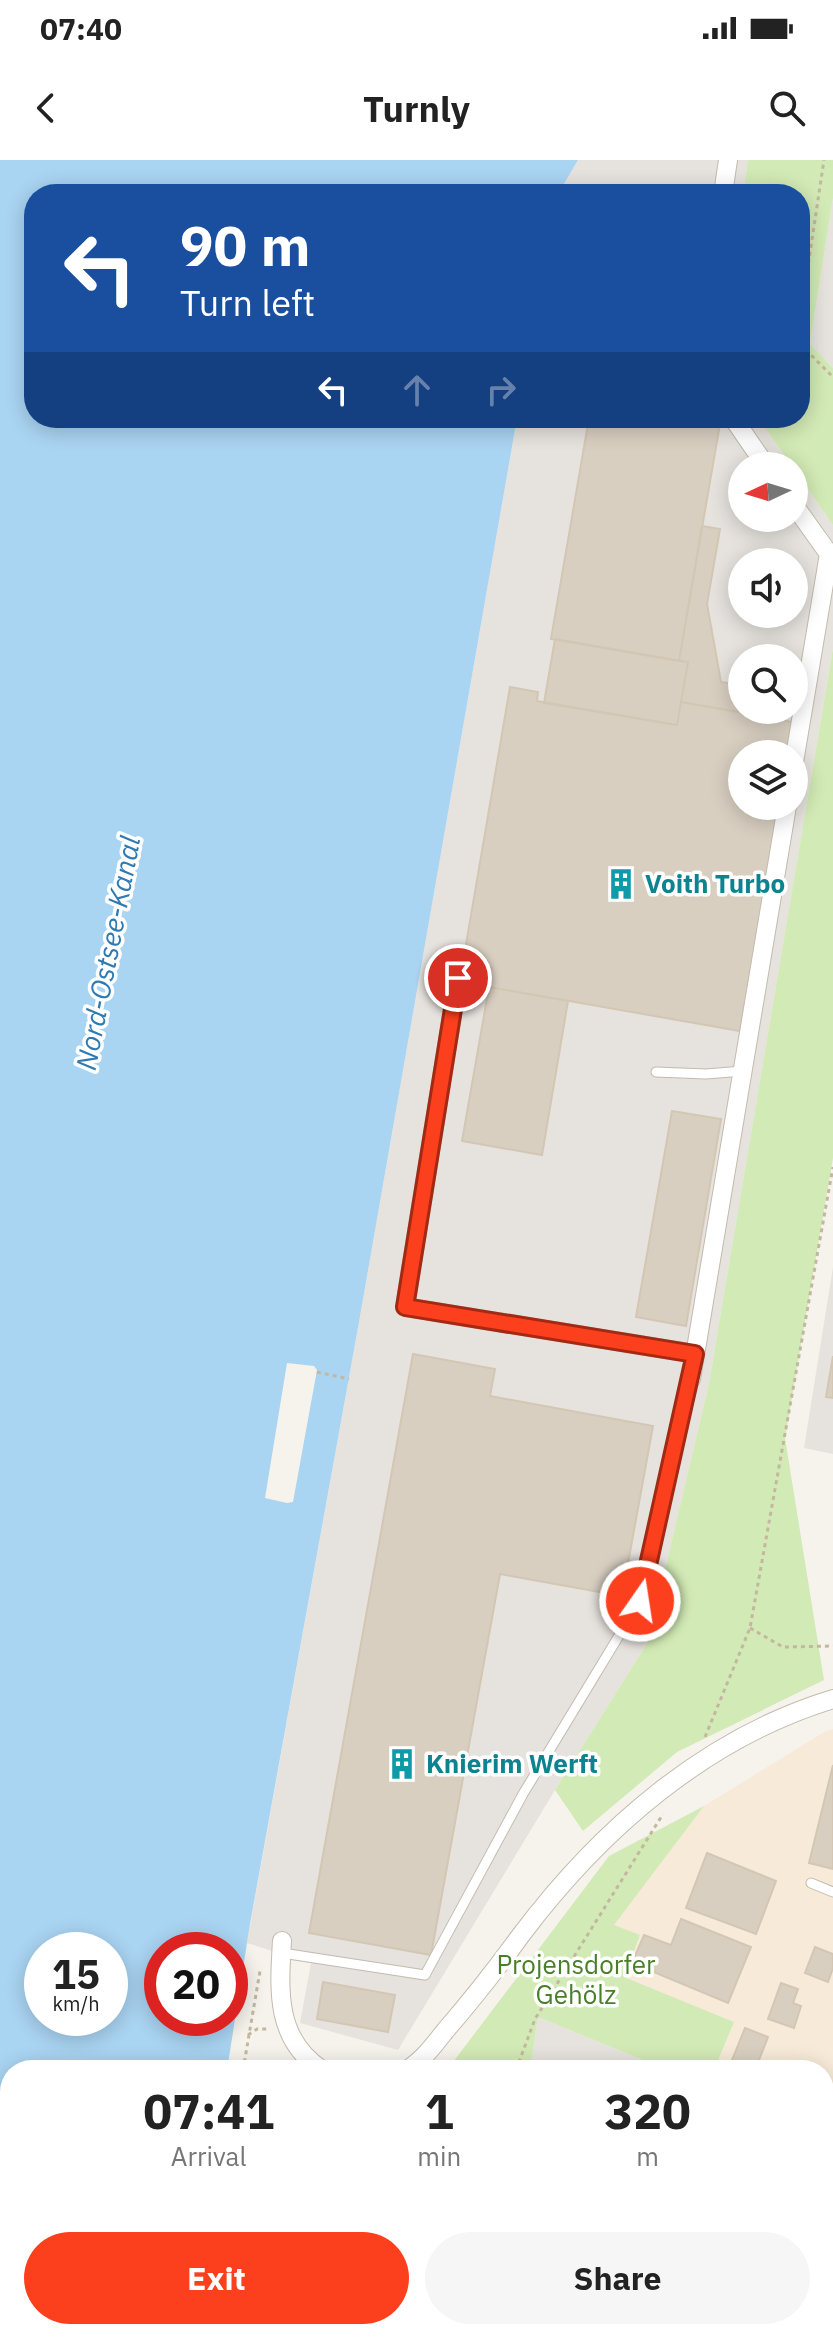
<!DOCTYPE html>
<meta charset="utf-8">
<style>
body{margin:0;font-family:"IBM Plex Sans",sans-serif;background:#f6f6f6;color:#222;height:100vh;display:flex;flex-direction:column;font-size:30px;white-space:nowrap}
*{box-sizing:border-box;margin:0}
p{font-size:26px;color:#767676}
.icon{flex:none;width:44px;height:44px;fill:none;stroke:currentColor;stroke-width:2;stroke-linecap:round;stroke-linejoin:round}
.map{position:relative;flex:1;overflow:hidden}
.panel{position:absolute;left:0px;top:1900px;width:834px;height:280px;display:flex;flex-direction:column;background:#fff;border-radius:32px 32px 0 0;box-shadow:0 4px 20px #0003}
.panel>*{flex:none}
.top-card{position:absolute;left:24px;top:24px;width:786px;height:244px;border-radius:32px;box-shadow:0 4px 20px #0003;background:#1a4fa0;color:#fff;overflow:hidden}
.needle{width:52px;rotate:266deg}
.buttons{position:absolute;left:728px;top:292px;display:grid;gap:16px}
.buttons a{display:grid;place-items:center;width:80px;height:80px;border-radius:50%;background:#fff;box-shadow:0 4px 20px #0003;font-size:40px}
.speed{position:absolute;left:24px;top:1772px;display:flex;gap:16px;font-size:40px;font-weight:700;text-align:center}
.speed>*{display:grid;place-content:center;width:104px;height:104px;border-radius:50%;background:#fff;box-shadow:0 4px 20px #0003;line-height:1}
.speed small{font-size:20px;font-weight:400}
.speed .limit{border:12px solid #d22;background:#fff;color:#111}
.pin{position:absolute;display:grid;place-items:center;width:68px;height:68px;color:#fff;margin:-34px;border:4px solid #fff;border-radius:50%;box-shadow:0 2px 8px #0007}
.me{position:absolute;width:88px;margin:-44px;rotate:13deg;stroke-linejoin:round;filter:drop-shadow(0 0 6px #0008)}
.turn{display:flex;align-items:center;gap:28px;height:168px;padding:0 24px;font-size:36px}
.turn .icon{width:104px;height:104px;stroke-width:2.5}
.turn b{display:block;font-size:56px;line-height:68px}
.lanes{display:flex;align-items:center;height:76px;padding:0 24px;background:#0003;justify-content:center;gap:40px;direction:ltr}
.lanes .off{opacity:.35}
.eta{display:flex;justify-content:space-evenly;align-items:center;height:136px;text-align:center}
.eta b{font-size:48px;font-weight:800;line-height:56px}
.primary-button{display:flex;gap:16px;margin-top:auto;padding:16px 24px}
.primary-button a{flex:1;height:92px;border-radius:48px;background:#fc3f1d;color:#fff;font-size:32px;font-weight:800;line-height:92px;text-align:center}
.primary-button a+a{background:#f6f6f6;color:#222}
.status{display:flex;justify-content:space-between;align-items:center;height:56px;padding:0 40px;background:#fff;direction:ltr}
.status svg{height:22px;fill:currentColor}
header{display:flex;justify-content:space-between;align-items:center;height:104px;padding:0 24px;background:#fff;font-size:36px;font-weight:800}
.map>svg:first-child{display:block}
.commercial{fill:#f7ead8}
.industrial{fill:#e6e2dd;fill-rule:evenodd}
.green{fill:#d2eab5}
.water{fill:#a9d4f2;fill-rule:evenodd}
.pier{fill:#f6f3ec}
.building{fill:#d8cfc1;stroke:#d3c7b4;stroke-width:2}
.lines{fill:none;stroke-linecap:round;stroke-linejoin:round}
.lane-casing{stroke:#c2bbae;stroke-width:11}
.street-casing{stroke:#c2bbae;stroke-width:20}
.path{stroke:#c4b79f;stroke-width:3;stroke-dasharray:4 4;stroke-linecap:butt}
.lane{stroke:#fff;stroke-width:9}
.street{stroke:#fff;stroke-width:18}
.route-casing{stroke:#a42913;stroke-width:20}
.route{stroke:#fc3f1d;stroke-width:14}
.labels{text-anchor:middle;stroke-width:7;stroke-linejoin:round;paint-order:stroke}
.culture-label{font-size:26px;font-weight:bold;fill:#0d838f;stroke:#fff;text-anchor:start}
.park-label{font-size:26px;fill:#4a7f2a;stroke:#fff}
.water-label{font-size:28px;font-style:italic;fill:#2e7ab2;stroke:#fff}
</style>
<div class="status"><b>07:40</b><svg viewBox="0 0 49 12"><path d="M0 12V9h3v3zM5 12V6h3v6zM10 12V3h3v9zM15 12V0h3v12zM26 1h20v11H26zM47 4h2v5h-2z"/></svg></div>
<header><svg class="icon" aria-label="back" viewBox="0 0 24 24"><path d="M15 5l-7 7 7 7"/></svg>Turnly<svg class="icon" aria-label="search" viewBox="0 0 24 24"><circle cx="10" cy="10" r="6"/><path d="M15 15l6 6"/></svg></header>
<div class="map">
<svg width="833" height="2180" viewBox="0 0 833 2180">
<rect width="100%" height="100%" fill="#f6f3ec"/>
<path class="commercial" d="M 833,1569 L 833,1976 L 824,1972 L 824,1910 L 714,1910 L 734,1862 L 624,1817 L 613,1766 L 704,1646 L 826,1571 Z"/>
<path class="industrial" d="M 578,0 L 748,0 L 743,34 L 558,34 Z
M 833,38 L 833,208 L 810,184 Z
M 517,258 L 758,258 L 792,306 L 742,306 L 742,358 L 794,358 L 794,309 L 833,365 L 833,488 L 709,1223 L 648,1482 L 555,1630 L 398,1890 L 300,1863 L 311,1803 L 247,1783 L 359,1162 ZM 742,402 L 794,402 L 794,454 L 742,454 ZM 742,498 L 794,498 L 794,550 L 742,550 ZM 742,594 L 794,594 L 794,646 L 742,646 Z
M 833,1107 L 833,1294 L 804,1288 Z
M 538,1857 L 667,1910 L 530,1910 Z
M 824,1972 L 833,1976 L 833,2128 L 824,2132 Z
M 491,2170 L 746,2170 L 737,2174 L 734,2180 L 489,2180 Z"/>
<path class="green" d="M 748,0 L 833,0 L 833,38 L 810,184 L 833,208 L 833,365 L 794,309 L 794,306 L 792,306 L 758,258 L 800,258 L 800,34 L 743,34 Z
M 833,488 L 833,998 L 785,1278 L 824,1520 L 677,1592 L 583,1671 L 555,1630 L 648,1482 L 709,1223 Z
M 704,1646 L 614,1765 L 640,1775 L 624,1817 L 734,1862 L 714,1910 L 667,1910 L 538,1857 L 530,1910 L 447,1910 L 609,1696 Z
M 833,2128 L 833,2180 L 734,2180 L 737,2174 L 746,2170 L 824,2170 L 824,2132 Z
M 221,2170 L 491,2170 L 489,2180 L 220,2180 Z"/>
<path class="water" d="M 0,0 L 578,0 L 558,34 L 34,34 L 34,258 L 517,258 L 359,1162 L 250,1764 L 227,1910 L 10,1910 L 10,2170 L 187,2170 L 186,2180 L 0,2180 ZM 42,1790 L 110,1790 L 110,1858 L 42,1858 ZM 162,1790 L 230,1790 L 230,1858 L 162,1858 Z"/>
<path class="pier" d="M 287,1203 L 314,1206 L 317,1210 L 293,1342 L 287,1343 L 265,1338 Z"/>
<path class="building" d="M 589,258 L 721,258 L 679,501 L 551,479 Z
M 702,366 L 720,369 L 707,444 L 721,522 L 742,525 L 742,550 L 776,550 L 774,558 L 681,542 L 688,502 L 679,501 Z
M 555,479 L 688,502 L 677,565 L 544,543 Z
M 510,527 L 538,532 L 537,541 L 677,565 L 681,542 L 793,562 L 788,594 L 742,594 L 742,646 L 779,646 L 740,871 L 489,827 L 492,808 L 463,802 Z
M 489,827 L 568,841 L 542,995 L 462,981 Z
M 672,951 L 721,959 L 686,1166 L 636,1157 Z
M 413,1194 L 495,1209 L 490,1236 L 653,1266 L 622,1436 L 500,1414 L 431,1795 L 309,1773 Z
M 833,1196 L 833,1238 L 826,1237 Z
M 833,1605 L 833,1709 L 809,1703 Z
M 707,1693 L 776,1721 L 756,1774 L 686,1748 Z
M 681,1759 L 751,1787 L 728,1843 L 632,1803 L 644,1775 L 671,1785 Z
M 815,1787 L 833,1794 L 833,1808 L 828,1822 L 805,1813 Z
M 323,1822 L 395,1835 L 388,1872 L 317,1859 Z
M 781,1823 L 798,1829 L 793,1843 L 801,1846 L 794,1868 L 768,1859 Z
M 745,1868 L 768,1877 L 755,1910 L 728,1910 Z"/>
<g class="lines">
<defs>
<path id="lane" d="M 656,912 L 706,914 L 743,911
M 811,1723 L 833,1732
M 282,1793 L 425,1815 L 523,1634 L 640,1441 L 691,1219"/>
<path id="street" d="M 723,34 L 728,0
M 733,258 L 766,306
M 794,345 L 829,394 L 794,602
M 458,818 L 405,1147 L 695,1194
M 691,1219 L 787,646
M 282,1781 C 279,1830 275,1879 322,1910
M 407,1910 C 423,1900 434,1885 445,1871 C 472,1840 497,1808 521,1775 C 600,1670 705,1578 833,1539"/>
</defs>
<use href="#lane" class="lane-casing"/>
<use href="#street" class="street-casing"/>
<path class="path" d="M 800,159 L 824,0
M 800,184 L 833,217
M 317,1212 L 349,1219
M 750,1468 L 783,1487 L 833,1486
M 705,1577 L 750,1468 L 833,1007
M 248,1875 L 257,1869 L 270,1869
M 243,1910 L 260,1811
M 516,1910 L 535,1859 L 663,1654
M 298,2170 L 299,2180
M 214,2180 L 214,2170"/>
<use href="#lane" class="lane"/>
<use href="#street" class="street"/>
</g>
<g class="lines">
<defs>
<path id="route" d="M 458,818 L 405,1147 L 695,1194 L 640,1441"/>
</defs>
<use href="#route" class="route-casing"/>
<use href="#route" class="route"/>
</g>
<defs>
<symbol id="building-bare" viewBox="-9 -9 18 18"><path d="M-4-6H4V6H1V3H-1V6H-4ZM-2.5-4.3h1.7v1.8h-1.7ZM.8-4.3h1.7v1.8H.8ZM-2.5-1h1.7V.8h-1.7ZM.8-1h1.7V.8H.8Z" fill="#0f9aa8" stroke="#fff" stroke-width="2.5" paint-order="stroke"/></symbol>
</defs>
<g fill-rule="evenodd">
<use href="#building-bare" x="599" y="702" width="44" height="44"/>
<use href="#building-bare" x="380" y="1582" width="44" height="44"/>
</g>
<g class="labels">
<g class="culture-label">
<text x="645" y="733">Voith Turbo</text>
<text x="426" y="1613">Knierim Werft</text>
</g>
<g class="park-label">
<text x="576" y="1814">Projensdorfer<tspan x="576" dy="30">Gehölz</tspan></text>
</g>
<g class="water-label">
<text transform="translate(108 793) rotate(-79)" y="10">Nord-Ostsee-Kanal</text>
</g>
</g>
</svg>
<div class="buttons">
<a><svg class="needle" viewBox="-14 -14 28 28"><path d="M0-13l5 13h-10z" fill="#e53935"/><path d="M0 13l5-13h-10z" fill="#767676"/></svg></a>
<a><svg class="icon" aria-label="sound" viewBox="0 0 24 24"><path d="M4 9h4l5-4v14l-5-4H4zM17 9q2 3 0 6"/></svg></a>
<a><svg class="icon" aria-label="search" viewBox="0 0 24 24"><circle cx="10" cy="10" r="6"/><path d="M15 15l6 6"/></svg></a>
<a><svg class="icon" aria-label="layers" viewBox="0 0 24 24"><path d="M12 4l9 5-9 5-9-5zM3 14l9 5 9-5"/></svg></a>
</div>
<div class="speed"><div>15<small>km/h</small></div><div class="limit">20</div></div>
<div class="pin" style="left:458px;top:818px;background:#d93025"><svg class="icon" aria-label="arrive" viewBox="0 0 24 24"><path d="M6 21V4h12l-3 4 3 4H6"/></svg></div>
<svg class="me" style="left:640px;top:1441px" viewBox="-20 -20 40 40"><circle r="17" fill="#fc3f1d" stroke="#fff" stroke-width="3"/><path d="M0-11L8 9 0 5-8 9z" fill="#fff"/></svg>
<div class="top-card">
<div class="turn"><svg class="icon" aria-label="left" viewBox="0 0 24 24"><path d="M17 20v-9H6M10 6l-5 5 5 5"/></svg><div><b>90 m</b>Turn left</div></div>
<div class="lanes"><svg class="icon" aria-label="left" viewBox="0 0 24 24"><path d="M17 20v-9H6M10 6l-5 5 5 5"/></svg><svg class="icon off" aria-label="ahead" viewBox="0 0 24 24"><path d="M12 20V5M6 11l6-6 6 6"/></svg><svg class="icon off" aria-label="right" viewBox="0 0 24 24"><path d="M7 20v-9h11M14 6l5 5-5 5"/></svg></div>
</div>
<section class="panel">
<div class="eta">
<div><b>07:41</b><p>Arrival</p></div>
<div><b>1</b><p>min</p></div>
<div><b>320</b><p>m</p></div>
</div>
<div class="primary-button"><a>Exit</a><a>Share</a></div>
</section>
</div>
